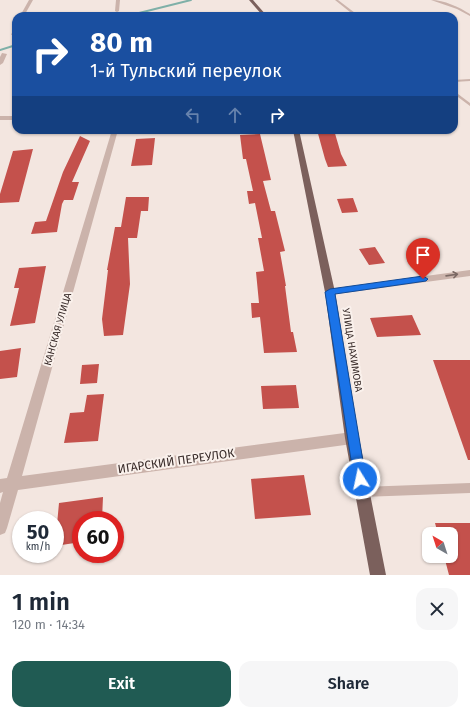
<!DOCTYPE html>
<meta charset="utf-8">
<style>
body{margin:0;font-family:"Fira Sans",sans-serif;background:#f6f6f7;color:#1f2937;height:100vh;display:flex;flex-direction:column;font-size:15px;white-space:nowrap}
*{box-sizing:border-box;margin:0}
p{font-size:13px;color:#747a83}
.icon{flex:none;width:22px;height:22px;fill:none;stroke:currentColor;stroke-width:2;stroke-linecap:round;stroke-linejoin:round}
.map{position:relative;height:575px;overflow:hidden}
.panel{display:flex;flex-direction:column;background:#fff;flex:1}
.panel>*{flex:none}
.hud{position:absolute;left:12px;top:12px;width:446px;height:122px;border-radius:12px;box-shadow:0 1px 3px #0004;background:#1a4fa0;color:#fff;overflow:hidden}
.needle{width:26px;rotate:321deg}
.buttons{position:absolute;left:422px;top:527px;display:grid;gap:8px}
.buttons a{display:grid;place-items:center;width:36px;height:36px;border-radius:8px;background:#fff;box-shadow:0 1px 3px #0004;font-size:20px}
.speed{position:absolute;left:12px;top:511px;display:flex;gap:8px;font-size:20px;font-weight:700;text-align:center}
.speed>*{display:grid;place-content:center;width:52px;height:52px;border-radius:50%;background:#fff;box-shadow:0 1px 3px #0004;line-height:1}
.speed small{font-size:10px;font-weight:400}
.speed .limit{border:6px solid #d22;background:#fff;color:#111}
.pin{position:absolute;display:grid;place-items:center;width:34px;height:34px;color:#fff;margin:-41px -17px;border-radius:50% 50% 50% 0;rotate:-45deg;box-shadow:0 0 4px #0007}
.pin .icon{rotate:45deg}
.me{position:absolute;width:44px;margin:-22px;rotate:350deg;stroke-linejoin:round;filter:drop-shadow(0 0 3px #0008)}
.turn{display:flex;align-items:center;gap:14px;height:84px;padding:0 12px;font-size:18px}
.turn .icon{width:52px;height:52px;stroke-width:2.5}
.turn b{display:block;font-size:28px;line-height:34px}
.lanes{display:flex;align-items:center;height:38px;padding:0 12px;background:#0003;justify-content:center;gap:20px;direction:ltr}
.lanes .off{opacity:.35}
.round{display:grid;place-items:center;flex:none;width:42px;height:42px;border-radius:12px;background:#f6f6f7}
.head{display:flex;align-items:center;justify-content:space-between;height:68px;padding:0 12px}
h1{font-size:24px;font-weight:600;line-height:30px}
.primary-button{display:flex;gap:8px;margin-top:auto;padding:8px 12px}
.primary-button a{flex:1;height:46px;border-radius:12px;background:#205b53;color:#fff;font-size:16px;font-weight:600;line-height:46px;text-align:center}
.primary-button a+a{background:#f6f6f7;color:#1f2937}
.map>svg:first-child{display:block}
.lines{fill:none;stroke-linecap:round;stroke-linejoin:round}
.stream{stroke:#7fb0a8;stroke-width:2}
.building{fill:#c4514c}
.service{fill:#cbb3ab;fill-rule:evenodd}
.minor{fill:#cbb3ab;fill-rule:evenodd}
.primary{fill:#7b605c;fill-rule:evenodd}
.oneway{stroke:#7b6964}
.route{fill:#1a73e8;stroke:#114b97}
.labels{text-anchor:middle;stroke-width:4;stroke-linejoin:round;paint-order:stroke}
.street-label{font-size:10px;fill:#392c2a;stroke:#faf1ec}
.near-street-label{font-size:12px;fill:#392c2a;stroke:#faf1ec}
</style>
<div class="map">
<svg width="470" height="575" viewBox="0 0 470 575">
<rect width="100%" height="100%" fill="#f3e6e0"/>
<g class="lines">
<path class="stream" d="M 127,16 L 191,0
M 0,50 L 16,45"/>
</g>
<path class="building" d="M 317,130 L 334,130 L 341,154 L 347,166 L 328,167 L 325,159 Z
M 260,134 L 271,180 L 263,181 L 271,211 L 275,211 L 285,251 L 280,252 L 286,286 L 285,286 L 291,332 L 293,332 L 297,352 L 264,353 L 260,317 L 252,318 L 251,303 L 259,303 L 256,272 L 264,271 L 258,238 L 262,238 L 255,203 L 249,204 L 247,191 L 253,191 L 246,159 L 243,159 L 240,135 Z
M 80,136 L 90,141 L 72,182 L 79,182 L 73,200 L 64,200 L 62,204 L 57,232 L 31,234 L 35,222 L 46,221 L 63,172 Z
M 155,138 L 152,165 L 131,166 L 136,139 Z
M 33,149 L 19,202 L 0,203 L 0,194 L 13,151 Z
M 126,197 L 149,197 L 148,211 L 141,211 L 137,238 L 128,238 L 130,284 L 123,335 L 104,336 L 102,319 L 108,270 L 107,270 L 115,227 L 121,227 Z
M 353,198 L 358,212 L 342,213 L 337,199 Z
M 375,247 L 385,263 L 369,265 L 359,249 Z
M 46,266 L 35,323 L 10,326 L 19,288 L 14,288 L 19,268 Z
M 412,315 L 421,335 L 377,337 L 370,318 Z
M 21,348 L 17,377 L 0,379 L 0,351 Z
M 433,360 L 470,360 L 470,460 L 468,460 Z
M 99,364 L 97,383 L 80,384 L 82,365 Z
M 296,385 L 299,408 L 263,409 L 261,386 Z
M 104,394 L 98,441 L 64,443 L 70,413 L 84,412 L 87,395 Z
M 304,475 L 311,515 L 255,519 L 251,479 Z
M 103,497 L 102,520 L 81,520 L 81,542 L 55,546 L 59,503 Z
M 435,523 L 470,523 L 470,575 L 449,575 L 444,556 L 451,556 L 451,534 L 438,534 Z"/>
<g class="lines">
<path class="service" d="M 335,0 L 338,0 L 359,16 L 355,16 Z
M 431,0 C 444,0 459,7 470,14 L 470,16 L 457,9 Z
M 470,79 L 470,81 L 454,82 L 454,80 Z
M 454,91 L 470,103 L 470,106 L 454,94 Z
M 470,483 L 470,493 L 362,497 L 358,495 L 357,492 L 358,489 L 362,487 Z"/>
<path class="minor" d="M 29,0 L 33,0 L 24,16 L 20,16 Z
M 116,0 L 120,0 L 119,11 L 117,12 L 115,11 Z
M 16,27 L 15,34 L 11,35 L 14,28 Z
M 2,53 L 7,54 L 3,63 L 0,65 L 0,57 Z
M 0,116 L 16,116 L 16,120 L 0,120 Z
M 112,130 L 118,130 L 22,476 L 352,432 L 357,434 L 359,438 L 357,442 L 352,444 L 18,490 L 7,528 L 5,533 L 0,535 L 0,503 L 3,492 L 0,493 L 0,479 L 7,478 Z
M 470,270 L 470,276 L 330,295 L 325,292 L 330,289 Z"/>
<path class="primary" d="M 249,0 L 253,0 L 267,16 L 263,16 Z
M 293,130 L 299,130 L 335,292 L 359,438 L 386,575 L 370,575 L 345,438 L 325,292 Z"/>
</g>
<defs><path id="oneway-shaft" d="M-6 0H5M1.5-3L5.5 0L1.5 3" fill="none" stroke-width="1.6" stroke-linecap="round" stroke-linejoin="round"/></defs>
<use class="oneway" href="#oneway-shaft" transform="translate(452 275) rotate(-8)"/>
<path class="route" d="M 423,276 L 428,279 L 426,281 L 335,294 L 366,479 L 364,483 L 360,485 L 355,483 L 354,479 L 325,292 L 330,289 Z"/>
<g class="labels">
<g class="street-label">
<text transform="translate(57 329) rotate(-74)" y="4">КАНСКАЯ УЛИЦА</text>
<text transform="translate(353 350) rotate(81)" y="4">УЛИЦА НАХИМОВА</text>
</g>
<g class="near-street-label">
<text transform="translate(176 461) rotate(-8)" y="4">ИГАРСКИЙ ПЕРЕУЛОК</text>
</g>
</g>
</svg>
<div class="buttons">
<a><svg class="needle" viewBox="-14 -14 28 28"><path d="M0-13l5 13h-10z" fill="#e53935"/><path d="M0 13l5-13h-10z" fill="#747a83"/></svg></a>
</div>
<div class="speed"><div>50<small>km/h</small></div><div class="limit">60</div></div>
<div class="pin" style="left:423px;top:279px;background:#d93025"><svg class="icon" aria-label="arrive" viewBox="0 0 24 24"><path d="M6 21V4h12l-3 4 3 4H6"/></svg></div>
<svg class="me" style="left:360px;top:479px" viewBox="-20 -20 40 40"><circle r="17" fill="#1a73e8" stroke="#fff" stroke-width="3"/><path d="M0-11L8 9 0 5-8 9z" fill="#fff"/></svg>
<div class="hud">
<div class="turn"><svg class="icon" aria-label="right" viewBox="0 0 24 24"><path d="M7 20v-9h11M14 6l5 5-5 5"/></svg><div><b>80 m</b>1-й Тульский переулок</div></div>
<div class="lanes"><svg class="icon off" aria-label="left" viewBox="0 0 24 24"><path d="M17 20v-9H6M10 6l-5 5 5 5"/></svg><svg class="icon off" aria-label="ahead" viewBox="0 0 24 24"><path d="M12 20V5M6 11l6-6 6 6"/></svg><svg class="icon" aria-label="right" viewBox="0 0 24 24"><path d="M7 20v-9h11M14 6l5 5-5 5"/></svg></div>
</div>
</div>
<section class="panel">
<div class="head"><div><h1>1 min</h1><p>120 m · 14:34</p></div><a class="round"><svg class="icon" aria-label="close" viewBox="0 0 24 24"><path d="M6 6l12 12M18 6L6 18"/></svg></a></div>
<div class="primary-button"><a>Exit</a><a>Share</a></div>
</section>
